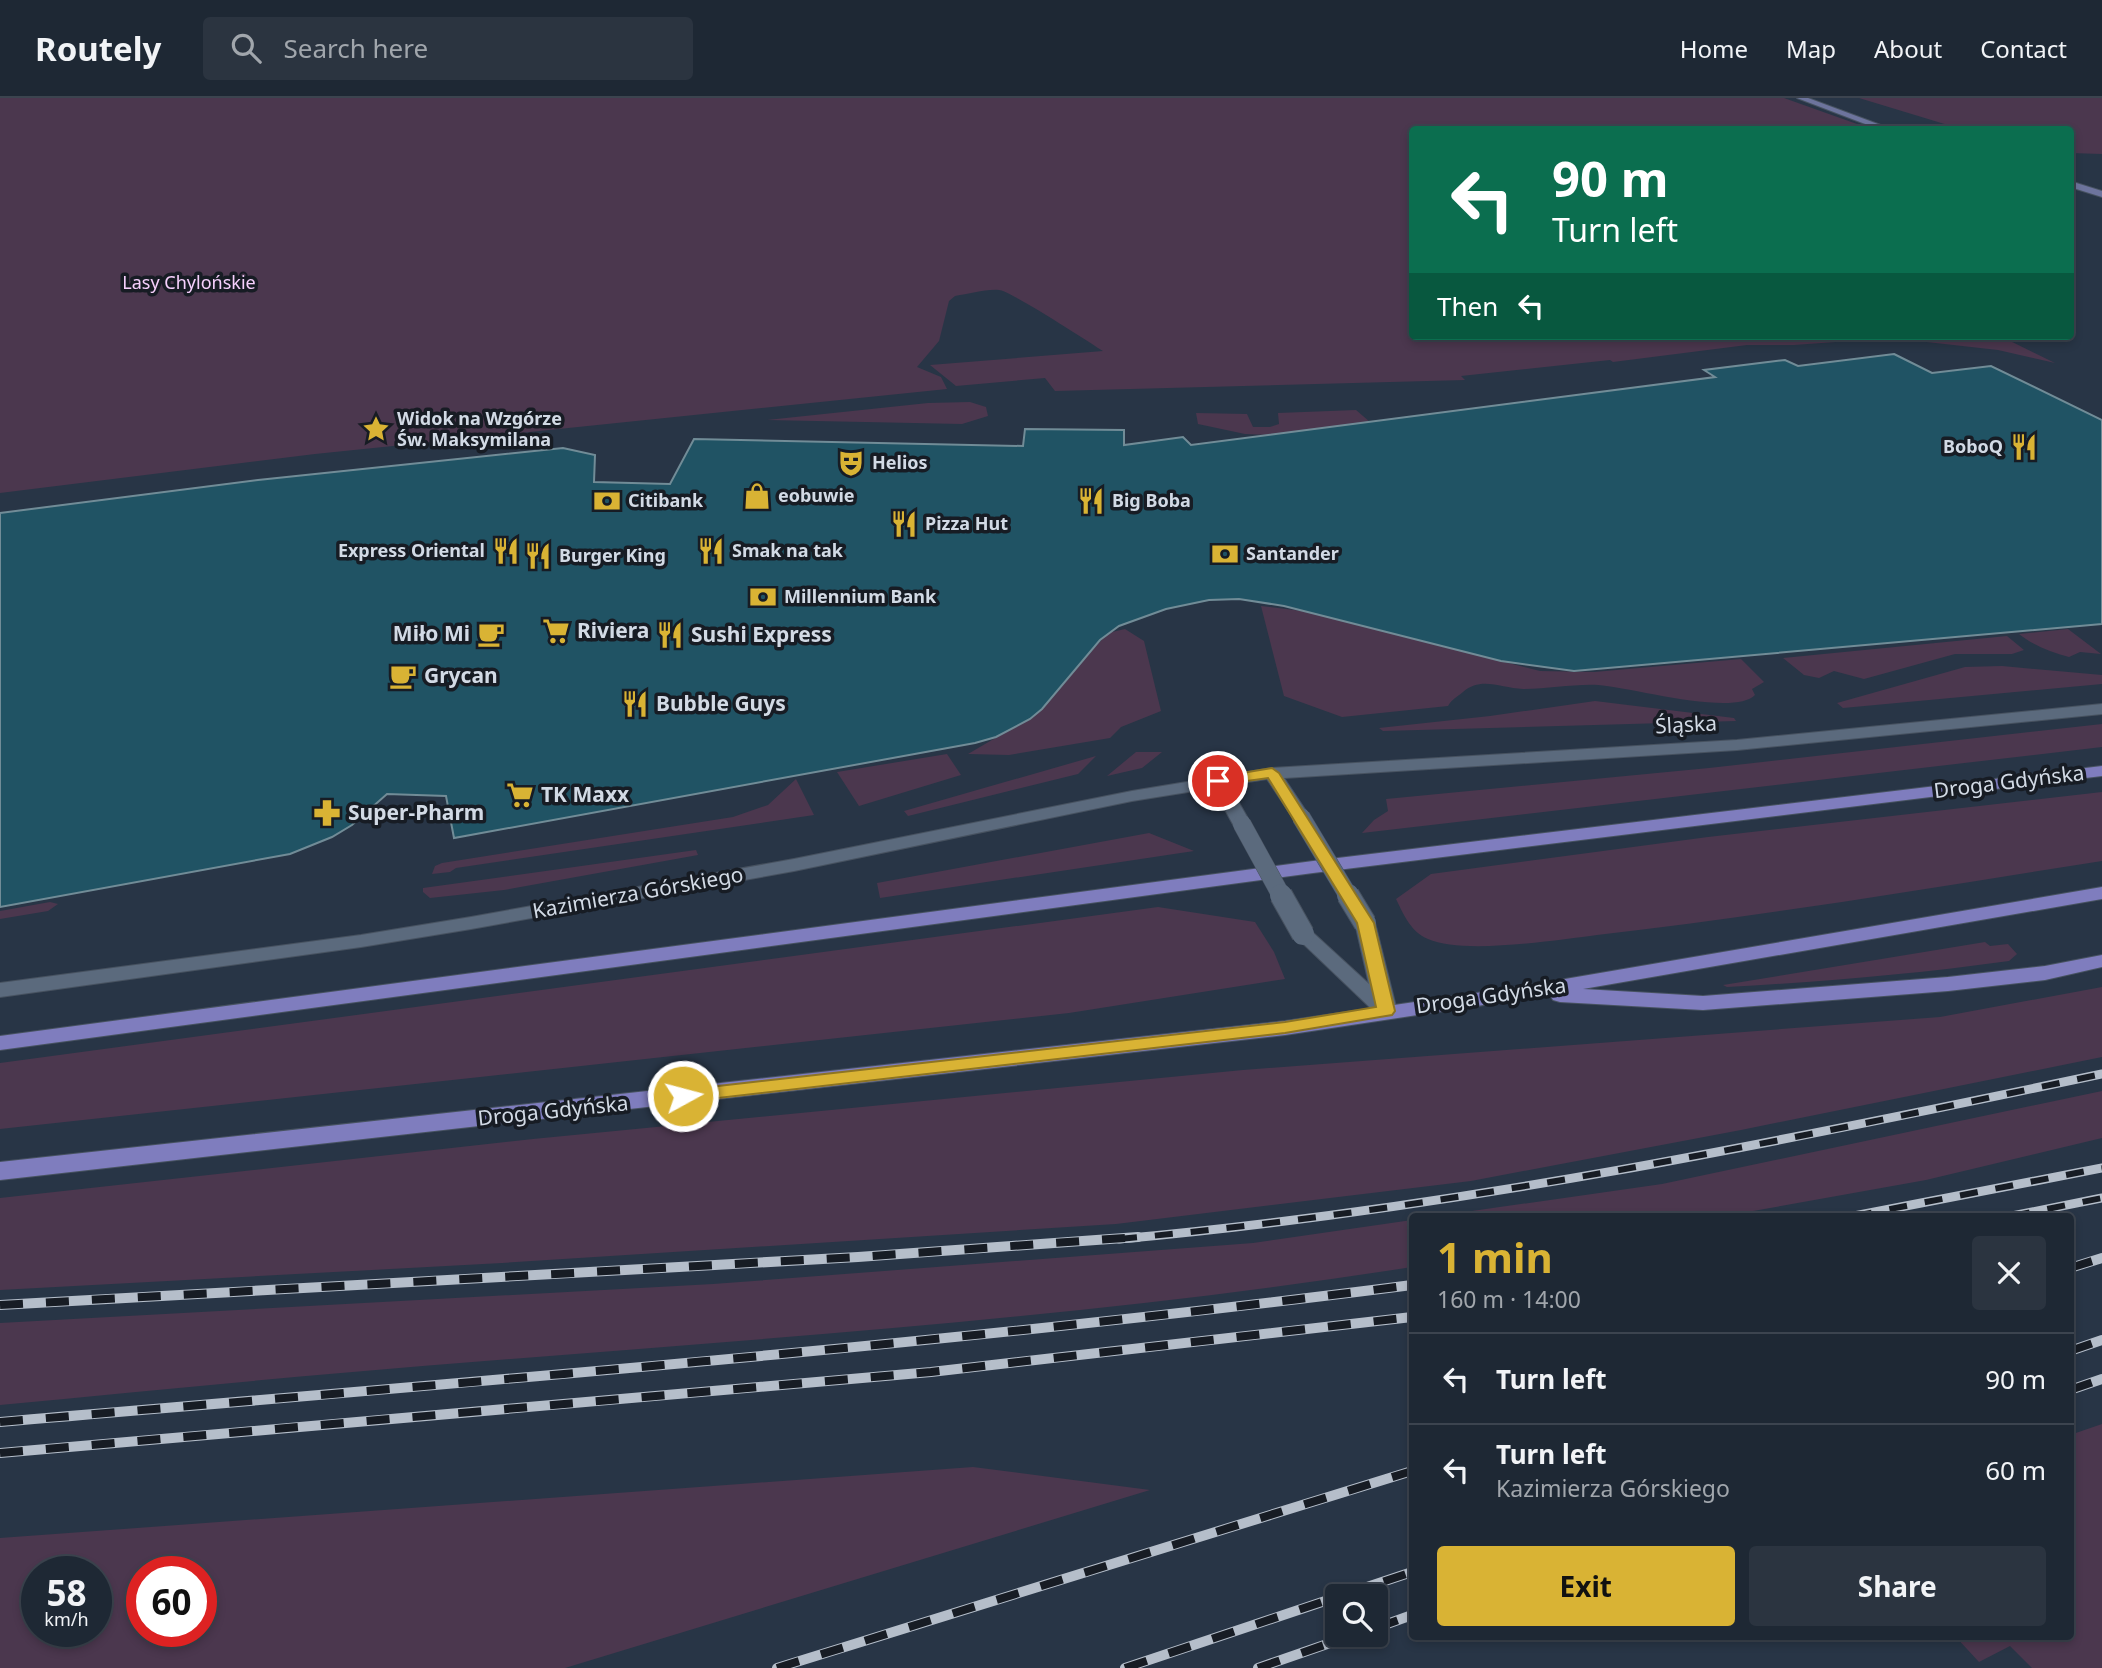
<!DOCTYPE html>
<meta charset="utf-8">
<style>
body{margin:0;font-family:"Noto Sans",sans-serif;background:#2b3440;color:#f1f3f6;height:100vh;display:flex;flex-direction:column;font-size:26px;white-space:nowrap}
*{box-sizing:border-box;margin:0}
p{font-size:23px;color:#a1a6ac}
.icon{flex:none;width:38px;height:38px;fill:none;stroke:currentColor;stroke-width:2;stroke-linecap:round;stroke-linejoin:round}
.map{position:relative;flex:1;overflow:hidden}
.side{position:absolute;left:1409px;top:1115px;width:665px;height:427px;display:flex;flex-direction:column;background:#1e2834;border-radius:7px;box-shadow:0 4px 10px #0003,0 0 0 2px #3c444f}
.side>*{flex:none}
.guide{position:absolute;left:1409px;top:28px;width:665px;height:214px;border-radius:7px;box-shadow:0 4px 10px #0003,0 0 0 2px #3c444f;background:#0b6e4f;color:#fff;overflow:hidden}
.tools{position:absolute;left:1325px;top:1486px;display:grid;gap:14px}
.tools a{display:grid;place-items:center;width:63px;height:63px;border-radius:7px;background:#1e2834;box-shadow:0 4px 10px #0003,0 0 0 2px #3c444f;font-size:35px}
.speed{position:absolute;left:21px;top:1458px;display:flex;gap:14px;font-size:35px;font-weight:700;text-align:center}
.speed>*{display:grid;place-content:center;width:91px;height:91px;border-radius:50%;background:#1e2834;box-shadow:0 4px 10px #0003,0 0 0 2px #3c444f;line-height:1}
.speed small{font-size:18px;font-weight:400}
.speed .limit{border:10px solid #d22;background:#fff;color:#111}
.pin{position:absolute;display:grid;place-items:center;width:60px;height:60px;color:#fff;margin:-30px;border:4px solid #fff;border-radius:50%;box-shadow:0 2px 7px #0007}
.me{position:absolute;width:77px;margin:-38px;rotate:83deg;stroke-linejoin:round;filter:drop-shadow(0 0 5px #0008)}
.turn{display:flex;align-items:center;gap:24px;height:147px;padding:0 28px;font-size:32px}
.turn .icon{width:91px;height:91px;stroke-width:2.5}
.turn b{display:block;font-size:49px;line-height:60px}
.then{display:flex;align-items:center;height:66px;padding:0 28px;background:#0003;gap:14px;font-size:26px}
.round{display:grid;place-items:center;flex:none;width:74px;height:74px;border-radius:7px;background:#2b3440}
.overview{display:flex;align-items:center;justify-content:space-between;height:119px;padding:0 28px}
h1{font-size:42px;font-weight:700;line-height:52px;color:#d9b334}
.primary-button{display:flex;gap:14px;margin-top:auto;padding:14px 28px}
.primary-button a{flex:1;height:80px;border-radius:7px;background:#d9b334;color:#111;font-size:28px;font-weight:700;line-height:80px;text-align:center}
.primary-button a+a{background:#2b3440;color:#f1f3f6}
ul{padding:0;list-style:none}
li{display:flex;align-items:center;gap:21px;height:91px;padding:0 28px;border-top:2px solid #3c444f}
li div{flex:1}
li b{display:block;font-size:26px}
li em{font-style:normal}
header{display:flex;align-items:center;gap:42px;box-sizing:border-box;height:98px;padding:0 35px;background:#1e2834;border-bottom:2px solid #3c444f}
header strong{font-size:33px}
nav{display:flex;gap:38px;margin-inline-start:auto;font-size:24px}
.search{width:490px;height:63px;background:#2b3440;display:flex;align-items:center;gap:18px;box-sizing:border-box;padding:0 24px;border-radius:7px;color:#a1a6ac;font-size:26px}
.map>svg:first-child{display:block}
.green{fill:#4b374e;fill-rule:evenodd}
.building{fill:#205364;stroke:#718c97;stroke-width:2}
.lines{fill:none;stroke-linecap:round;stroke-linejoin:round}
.tertiary-casing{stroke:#475260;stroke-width:2}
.secondary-casing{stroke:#475260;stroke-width:2}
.primary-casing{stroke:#475260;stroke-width:2}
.tertiary{fill:#5b6a7d;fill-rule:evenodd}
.secondary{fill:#6d749d;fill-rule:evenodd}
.primary{fill:#7f7dbe;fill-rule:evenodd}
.rail-far1-casing{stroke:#b5beca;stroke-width:9}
.rail-casing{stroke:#b5beca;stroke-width:10}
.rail-far1{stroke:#171c24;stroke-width:6;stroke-dasharray:18;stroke-linecap:butt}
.rail{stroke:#171c24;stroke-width:8;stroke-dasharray:23;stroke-linecap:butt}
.tertiary-bridge-far1-casing{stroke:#475260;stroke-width:19;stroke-linecap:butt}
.tertiary-bridge-casing{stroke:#475260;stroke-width:24;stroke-linecap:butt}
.tertiary-bridge-far1{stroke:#5b6a7d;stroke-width:18}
.tertiary-bridge{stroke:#5b6a7d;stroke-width:22}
.route{fill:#d9b334;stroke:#8d7422;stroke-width:2}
.labels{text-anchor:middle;stroke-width:7;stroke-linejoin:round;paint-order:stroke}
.far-park-label{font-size:18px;fill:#f6d0fd;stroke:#171c24}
.far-poi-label{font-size:18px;font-weight:bold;fill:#d2dae5;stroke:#171c24;text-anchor:start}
.poi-label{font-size:21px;font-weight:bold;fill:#d2dae5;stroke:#171c24;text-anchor:start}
.street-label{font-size:21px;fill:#d2dae5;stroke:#171c24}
</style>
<header>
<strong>Routely</strong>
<div class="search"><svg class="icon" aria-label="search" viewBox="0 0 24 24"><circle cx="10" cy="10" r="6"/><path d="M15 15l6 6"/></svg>Search here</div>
<nav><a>Home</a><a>Map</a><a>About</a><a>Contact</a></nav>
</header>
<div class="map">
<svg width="2102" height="1570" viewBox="0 0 2102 1570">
<rect width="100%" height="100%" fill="#283546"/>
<path class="green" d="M 0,0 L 1784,0 L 1871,31 L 1412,32 L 1412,238 L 2000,238 L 2055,265 L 1998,252 L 1891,240 L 1794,247 L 1747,247 L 1613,264 L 1610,262 L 1461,278 L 1465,282 L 1055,293 L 1045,280 L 956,288 L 930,267 L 1103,253 C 1089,244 1009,192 999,192 C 985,191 969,196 955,198 L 949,203 L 939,243 L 917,269 L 941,279 L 947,291 L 315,356 L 0,395 Z
M 1859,0 L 2102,0 L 2102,56 L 2070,55 L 2070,32 L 1961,31 Z
M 970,304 L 986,309 L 988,318 L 962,326 L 767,322 L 928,305 Z
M 1356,312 L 1370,324 L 1270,337 L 1245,336 L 1198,326 L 1196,315 L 1247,316 L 1253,329 L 1270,329 L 1279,326 L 1278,315 Z
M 1261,508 L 1310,514 L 1540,573 L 1594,574 L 1741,561 L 1764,584 L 1752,591 L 1755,597 C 1734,619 1630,589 1598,587 C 1573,586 1548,591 1523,591 C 1501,590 1481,578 1463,594 C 1456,600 1453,600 1448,608 L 1342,619 L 1284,598 Z
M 1125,531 L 1144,543 L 1161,613 L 1121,629 L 1110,640 L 1009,657 L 968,656 L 1033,618 L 1108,535 Z
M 2068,531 L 2101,556 L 2080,554 L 2069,559 C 2051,554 2034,548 2019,536 Z
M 2007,538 L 2024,552 L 2012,556 L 1955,556 L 1864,581 L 1834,573 L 1819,580 L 1804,577 L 1783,560 Z
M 2002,568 L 2102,577 L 2102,586 L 1843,610 L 1837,605 L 1965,569 Z
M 1595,603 L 1734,620 L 1736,623 L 1383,633 L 1379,630 L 1490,618 Z
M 2102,626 L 2102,649 L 1362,735 L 1374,722 L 1388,713 L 1386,701 L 1709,670 Z
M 1136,654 L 1162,654 L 1142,670 L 1107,678 Z
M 947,656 L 961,677 L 859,708 L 837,674 Z
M 1096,658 L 1078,676 L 908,718 L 904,713 Z
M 796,681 L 814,717 L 456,770 L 450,774 L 432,776 L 435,768 L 442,765 L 733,719 L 768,707 Z
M 2102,694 L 2102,763 C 1934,789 1766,818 1597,837 C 1557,842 1463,857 1428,841 C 1410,833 1404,817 1396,801 L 1431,776 L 1708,739 Z
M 1149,735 L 1194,753 L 880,800 L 877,785 Z
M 696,752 L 698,757 L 504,792 L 430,800 L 423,794 L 423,790 Z
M 50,804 L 58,806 L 48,813 L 0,821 L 0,813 Z
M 1158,809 L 1255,824 L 1274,854 L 1285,881 L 1069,915 L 0,1031 L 0,965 Z
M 1985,844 L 1990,848 L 2008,846 L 2017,856 L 2009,863 C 1915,876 1822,884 1727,889 L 1723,887 Z
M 2102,889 L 2102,959 L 1741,1032 L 1471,1083 L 1116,1126 L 502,1165 L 0,1192 L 0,1100 L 533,1041 L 1243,972 L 1940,919 Z
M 2102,993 L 2102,1040 L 1926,1082 L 1725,1118 L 1437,1118 L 1662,1086 Z
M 1412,1122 L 1412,1169 C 1057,1225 698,1244 341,1275 C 227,1285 114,1296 0,1307 L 0,1225 L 713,1186 L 1253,1145 Z
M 2102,1326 L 2102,1570 L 2032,1570 L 2010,1548 L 1979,1564 L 1955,1538 L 2070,1538 L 2070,1337 Z
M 973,1369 L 1150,1392 L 565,1570 L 0,1570 L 0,1440 ZM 37,1474 L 96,1474 L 96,1533 L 37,1533 ZM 142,1474 L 201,1474 L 201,1533 L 142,1533 Z"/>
<path class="building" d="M 1894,256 L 1932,275 L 1991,268 L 2102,322 L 2102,526 L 1574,573 L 1501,563 L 1284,508 L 1239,501 L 1209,502 L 1166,511 L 1119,528 L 1100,542 L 1042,611 L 1030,621 L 996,639 L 975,645 L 454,740 L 446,698 L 387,696 L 352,727 L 332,739 L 290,756 L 0,809 L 0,415 L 258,382 L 563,350 L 595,357 L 594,384 L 670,386 L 694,341 L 1023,348 L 1025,331 L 1124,332 L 1124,347 L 1183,339 L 1191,347 L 1715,279 L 1704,272 L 1785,262 L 1798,268 Z"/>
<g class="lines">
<defs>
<path id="tertiary" d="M 2102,606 L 2102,616 L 1737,652 L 1284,680 L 1310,719 L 1301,724 L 1295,723 L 1267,681 L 1229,687 L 1251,726 L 1242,732 L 1235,730 L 1213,690 L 1132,703 L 794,773 L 471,831 L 361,849 L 0,899 L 0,885 L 361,837 L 471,819 L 794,761 L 1132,693 L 1272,670 L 1737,642 Z
M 1365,819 L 1372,821 L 1375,825 L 1397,913 L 1393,918 L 1379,918 L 1293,836 L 1296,832 L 1310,832 L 1369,886 L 1355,825 L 1358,821 Z"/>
<path id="secondary" d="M 1797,0 L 1808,0 L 1894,32 L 1881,32 Z
M 2070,83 L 2102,93 L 2102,99 L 2070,89 Z"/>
<path id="primary" d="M 2102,668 L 2102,678 L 1313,775 L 0,952 L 0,938 L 1313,763 Z
M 2102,789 L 2102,801 L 1583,891 L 1703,898 L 1948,879 L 2045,868 L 2102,857 L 2102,869 L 2045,882 L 1948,893 L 1703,912 L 1560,904 L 1553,902 L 1550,897 L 1285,937 L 0,1082 L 0,1064 L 1285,923 L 1524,888 Z"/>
</defs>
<use href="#tertiary" class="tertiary-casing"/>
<use href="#secondary" class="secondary-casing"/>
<use href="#primary" class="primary-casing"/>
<use href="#tertiary" class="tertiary"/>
<use href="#secondary" class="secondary"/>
<use href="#primary" class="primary"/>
<defs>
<path id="rail-far1" d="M 1854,1118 L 2102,1070
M 2012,1118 L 2102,1100
M 1119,1141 C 1452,1111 1775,1045 2102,976"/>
<path id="rail" d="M 2070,1170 L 2102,1160
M 0,1207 L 858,1159 L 1138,1139
M 2070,1253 L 2102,1242
M 2070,1292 L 2102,1281
M 0,1324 C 471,1284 943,1247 1412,1187
M 0,1355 L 931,1274 L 1412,1219
M 1340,1498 L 1412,1474
M 1376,1530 L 1412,1517
M 777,1570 L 1412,1373
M 1125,1570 L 1337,1499
M 1258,1570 L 1356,1536"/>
</defs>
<use href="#rail-far1" class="rail-far1-casing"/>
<use href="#rail" class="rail-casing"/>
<use href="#rail-far1" class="rail-far1"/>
<use href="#rail" class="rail"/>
<defs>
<path id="tertiary-bridge-far1" d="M 1301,719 L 1349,799
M 1242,726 L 1282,799"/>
<path id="tertiary-bridge" d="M 1281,797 L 1303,836
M 1348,797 L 1365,825"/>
</defs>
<use href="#tertiary-bridge-far1" class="tertiary-bridge-far1-casing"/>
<use href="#tertiary-bridge" class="tertiary-bridge-casing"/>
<use href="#tertiary-bridge-far1" class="tertiary-bridge-far1"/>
<use href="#tertiary-bridge" class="tertiary-bridge"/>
</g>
<path class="route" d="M 1272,670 L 1279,675 L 1374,825 L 1395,913 L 1392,917 L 1285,935 L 683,1004 L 677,1003 L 674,998 L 677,993 L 683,992 L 1285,924 L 1376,909 L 1357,825 L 1268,680 L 1218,687 L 1210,683 L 1218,679 Z"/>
<defs>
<symbol id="sight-bare" viewBox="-9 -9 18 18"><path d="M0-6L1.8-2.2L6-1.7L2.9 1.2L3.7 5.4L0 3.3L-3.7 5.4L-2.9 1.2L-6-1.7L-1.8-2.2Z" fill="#d9b334" stroke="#171c24" stroke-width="2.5" paint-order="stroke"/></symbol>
<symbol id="restaurant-bare" viewBox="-9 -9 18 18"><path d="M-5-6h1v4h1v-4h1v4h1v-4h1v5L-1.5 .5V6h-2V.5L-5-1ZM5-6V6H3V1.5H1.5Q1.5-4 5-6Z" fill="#d9b334" stroke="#171c24" stroke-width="2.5" paint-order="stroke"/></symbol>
<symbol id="theatre-bare" viewBox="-9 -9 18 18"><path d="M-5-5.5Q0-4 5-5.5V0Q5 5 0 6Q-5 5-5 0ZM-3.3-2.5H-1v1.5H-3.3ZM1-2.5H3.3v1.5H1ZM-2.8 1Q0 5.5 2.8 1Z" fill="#d9b334" stroke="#171c24" stroke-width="2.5" paint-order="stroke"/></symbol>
<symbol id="shop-bare" viewBox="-9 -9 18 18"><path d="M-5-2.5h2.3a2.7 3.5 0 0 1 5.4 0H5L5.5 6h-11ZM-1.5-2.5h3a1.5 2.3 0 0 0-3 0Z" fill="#d9b334" stroke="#171c24" stroke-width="2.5" paint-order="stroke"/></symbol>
<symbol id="bank-bare" viewBox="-9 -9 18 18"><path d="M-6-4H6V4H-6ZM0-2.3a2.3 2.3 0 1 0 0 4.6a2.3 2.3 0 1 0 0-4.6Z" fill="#d9b334" stroke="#171c24" stroke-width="2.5" paint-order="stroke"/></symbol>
<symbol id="supermarket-bare" viewBox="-9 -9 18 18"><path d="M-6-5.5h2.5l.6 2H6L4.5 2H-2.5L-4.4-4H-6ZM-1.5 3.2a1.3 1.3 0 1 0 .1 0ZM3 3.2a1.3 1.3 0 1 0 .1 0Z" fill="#d9b334" stroke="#171c24" stroke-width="2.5" paint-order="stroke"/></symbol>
<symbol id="cafe-bare" viewBox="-9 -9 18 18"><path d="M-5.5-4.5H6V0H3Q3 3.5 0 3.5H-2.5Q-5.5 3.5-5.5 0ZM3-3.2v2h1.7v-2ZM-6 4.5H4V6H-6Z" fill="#d9b334" stroke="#171c24" stroke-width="2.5" paint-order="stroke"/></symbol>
<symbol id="pharmacy-bare" viewBox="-9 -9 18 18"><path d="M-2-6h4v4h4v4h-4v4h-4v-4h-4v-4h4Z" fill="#d9b334" stroke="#171c24" stroke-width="2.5" paint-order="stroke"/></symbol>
</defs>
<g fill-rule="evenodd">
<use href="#sight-bare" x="357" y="312" width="38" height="38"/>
<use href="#restaurant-bare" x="2005" y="330" width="38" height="38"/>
<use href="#theatre-bare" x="832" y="346" width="38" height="38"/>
<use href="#shop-bare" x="738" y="379" width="38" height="38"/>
<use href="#bank-bare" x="588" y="384" width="38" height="38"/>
<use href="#restaurant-bare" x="1072" y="384" width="38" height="38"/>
<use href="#restaurant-bare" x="885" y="407" width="38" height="38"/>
<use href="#restaurant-bare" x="487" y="434" width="38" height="38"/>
<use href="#restaurant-bare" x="692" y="434" width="38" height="38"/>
<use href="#bank-bare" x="1206" y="437" width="38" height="38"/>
<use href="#restaurant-bare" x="519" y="439" width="38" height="38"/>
<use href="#bank-bare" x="744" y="480" width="38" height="38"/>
<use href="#supermarket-bare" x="537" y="514" width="38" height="38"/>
<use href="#cafe-bare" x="472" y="517" width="38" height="38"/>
<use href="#restaurant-bare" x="651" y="518" width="38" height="38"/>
<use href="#cafe-bare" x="384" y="559" width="38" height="38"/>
<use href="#restaurant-bare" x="616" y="587" width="38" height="38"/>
<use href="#supermarket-bare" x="501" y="678" width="38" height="38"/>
<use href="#pharmacy-bare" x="308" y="696" width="38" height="38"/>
</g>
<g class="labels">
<g class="far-park-label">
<text x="189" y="191">Lasy Chylońskie</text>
</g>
<g class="far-poi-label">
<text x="397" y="327">Widok na Wzgórze<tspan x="397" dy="21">Św. Maksymilana</tspan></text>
<text x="2003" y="355" text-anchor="end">BoboQ</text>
<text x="872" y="371">Helios</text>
<text x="778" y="404">eobuwie</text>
<text x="628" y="409">Citibank</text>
<text x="1112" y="409">Big Boba</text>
<text x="925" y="432">Pizza Hut</text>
<text x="485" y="459" text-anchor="end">Express Oriental</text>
<text x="732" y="459">Smak na tak</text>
<text x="1246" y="462">Santander</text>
<text x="559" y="464">Burger King</text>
<text x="784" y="505">Millennium Bank</text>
</g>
<g class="poi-label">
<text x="577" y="540">Riviera</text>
<text x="470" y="543" text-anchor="end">Miło Mi</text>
<text x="691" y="544">Sushi Express</text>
<text x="424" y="585">Grycan</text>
<text x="656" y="613">Bubble Guys</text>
<text x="541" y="704">TK Maxx</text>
<text x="348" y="722">Super-Pharm</text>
</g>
<g class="street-label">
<text transform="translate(1686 627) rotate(-3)" y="7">Śląska</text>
<text transform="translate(2009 684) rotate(-7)" y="7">Droga Gdyńska</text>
<text transform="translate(638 795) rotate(-10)" y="7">Kazimierza Górskiego</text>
<text transform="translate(1491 898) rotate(-8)" y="7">Droga Gdyńska</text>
<text transform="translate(553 1013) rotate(-6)" y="7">Droga Gdyńska</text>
</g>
</g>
</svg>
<div class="tools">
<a><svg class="icon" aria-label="search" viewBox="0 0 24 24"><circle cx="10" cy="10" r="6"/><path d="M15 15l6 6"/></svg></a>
</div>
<div class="speed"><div>58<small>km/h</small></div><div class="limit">60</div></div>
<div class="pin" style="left:1218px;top:683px;background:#d93025"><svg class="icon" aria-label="arrive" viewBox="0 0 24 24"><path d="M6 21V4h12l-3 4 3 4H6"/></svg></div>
<svg class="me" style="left:683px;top:998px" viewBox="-20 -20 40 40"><circle r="17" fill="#d9b334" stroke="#fff" stroke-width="3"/><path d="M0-11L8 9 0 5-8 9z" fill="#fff"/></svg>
<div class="guide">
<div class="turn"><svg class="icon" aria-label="left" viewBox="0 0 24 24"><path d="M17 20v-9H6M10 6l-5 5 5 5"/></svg><div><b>90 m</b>Turn left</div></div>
<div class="then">Then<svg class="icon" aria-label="left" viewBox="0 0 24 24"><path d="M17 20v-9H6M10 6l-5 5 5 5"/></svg></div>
</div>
<section class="side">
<div class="overview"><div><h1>1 min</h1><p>160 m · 14:00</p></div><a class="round"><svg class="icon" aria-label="close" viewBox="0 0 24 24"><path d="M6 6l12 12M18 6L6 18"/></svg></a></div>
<ul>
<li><svg class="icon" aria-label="left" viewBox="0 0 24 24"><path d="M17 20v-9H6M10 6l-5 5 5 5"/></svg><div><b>Turn left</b></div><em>90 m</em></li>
<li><svg class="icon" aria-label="left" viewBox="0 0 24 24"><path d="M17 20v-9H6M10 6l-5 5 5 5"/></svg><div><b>Turn left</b><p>Kazimierza Górskiego</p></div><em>60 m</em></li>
</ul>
<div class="primary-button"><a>Exit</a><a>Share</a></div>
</section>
</div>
